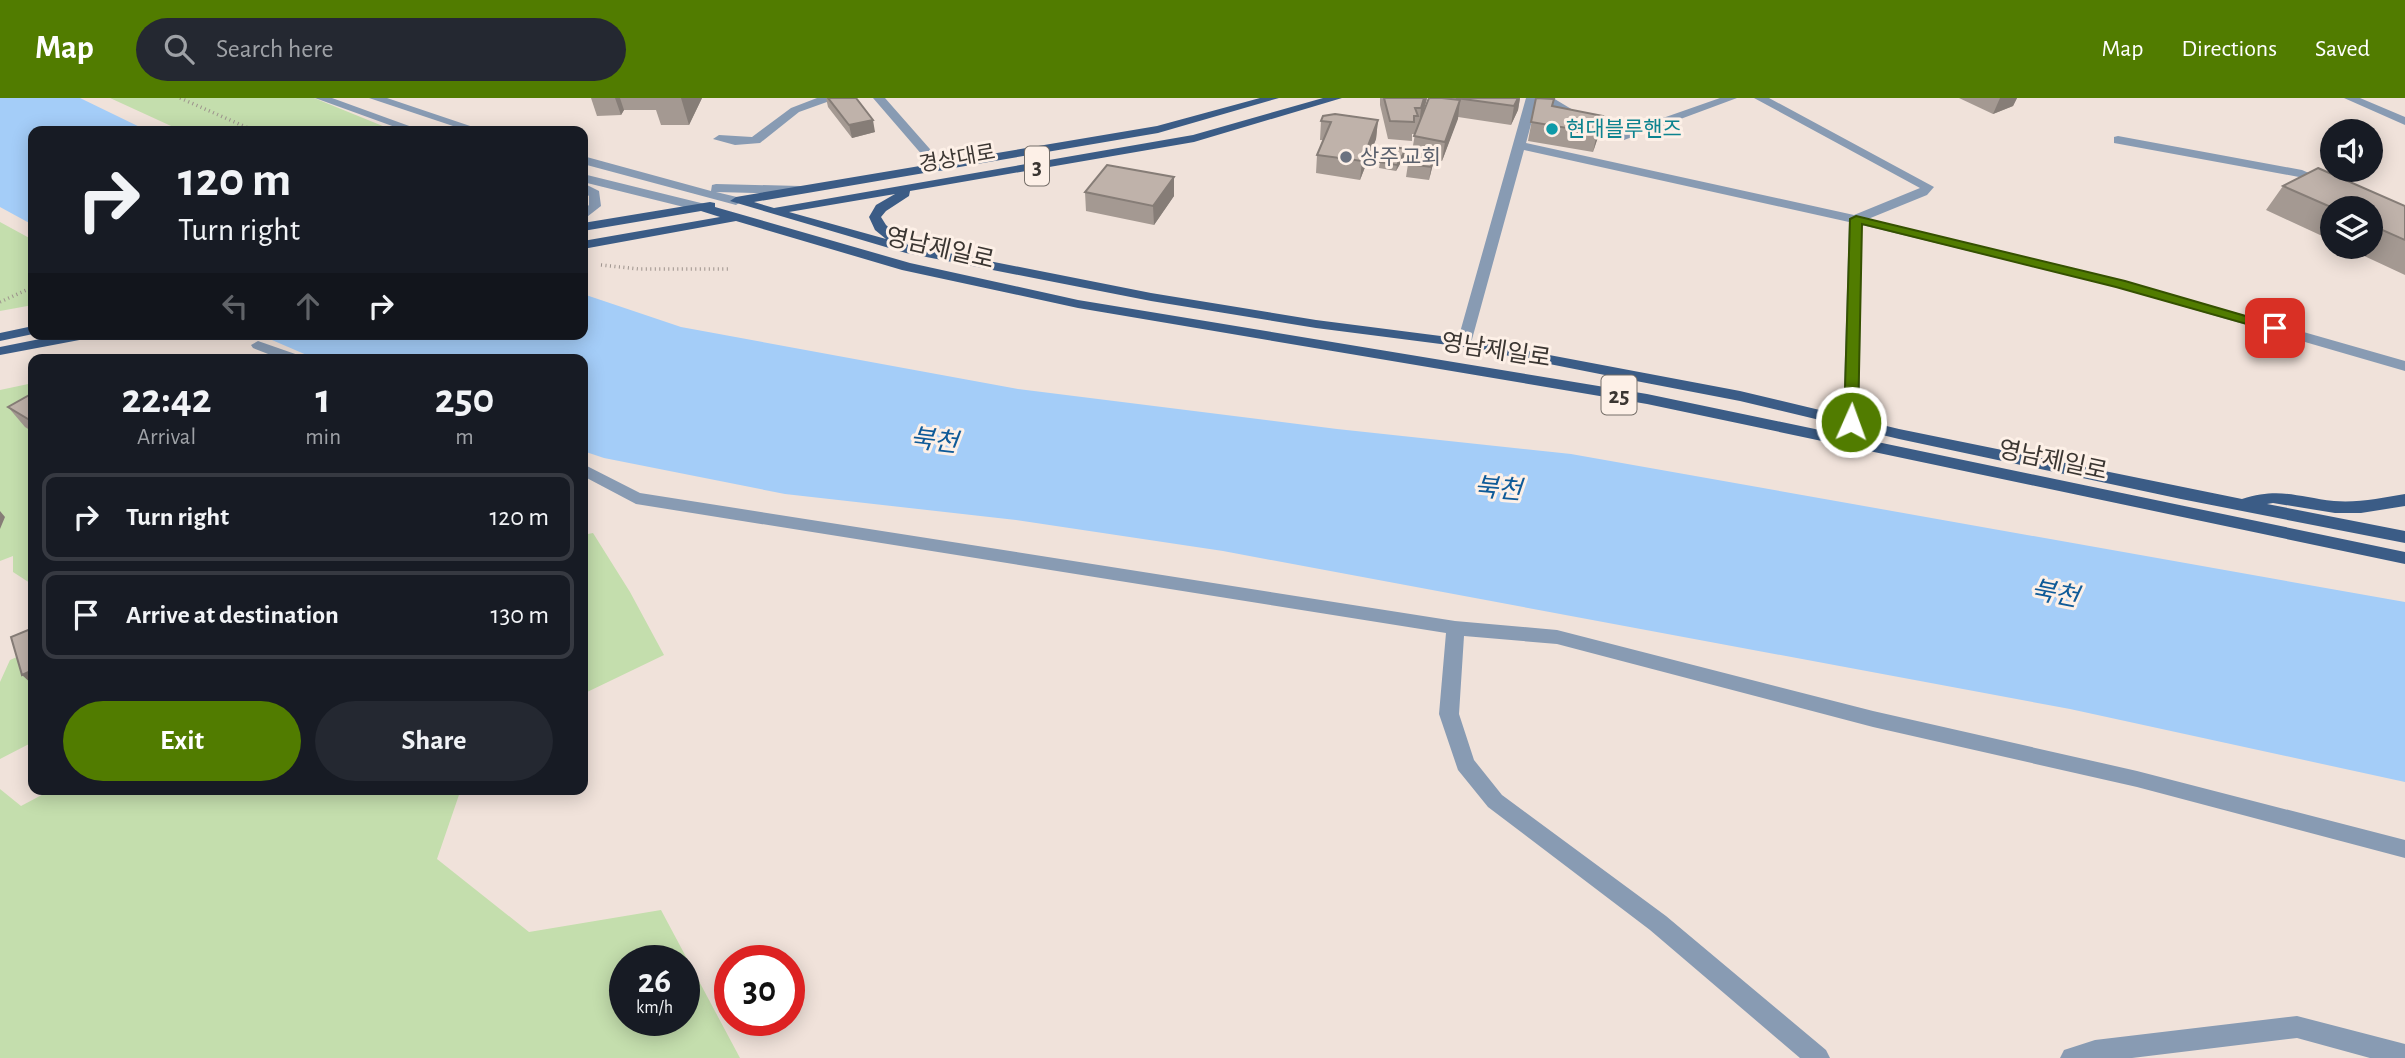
<!DOCTYPE html>
<meta charset="utf-8">
<style>
body{margin:0;font-family:"Alegreya Sans","Noto Sans KR",sans-serif;background:#242831;color:#f1f3f6;height:100vh;display:flex;flex-direction:column;font-size:26px;white-space:nowrap}
*{box-sizing:border-box;margin:0}
p{font-size:23px;color:#9ea1a6}
.icon{flex:none;width:38px;height:38px;fill:none;stroke:currentColor;stroke-width:2;stroke-linecap:round;stroke-linejoin:round}
.map{position:relative;flex:1;overflow:hidden}
.side{position:absolute;left:28px;top:256px;width:560px;height:441px;display:flex;flex-direction:column;background:#171b24;border-radius:14px;box-shadow:0 4px 18px #0003}
.side>*{flex:none}
.guide{position:absolute;left:28px;top:28px;width:560px;height:214px;border-radius:14px;box-shadow:0 4px 18px #0003;background:#171b24;color:#f1f3f6;overflow:hidden}
.controls{position:absolute;left:2320px;top:21px;display:grid;gap:14px}
.controls a{display:grid;place-items:center;width:63px;height:63px;border-radius:50%;background:#171b24;box-shadow:0 4px 18px #0003;font-size:35px}
.speed{position:absolute;left:609px;top:847px;display:flex;gap:14px;font-size:35px;font-weight:700;text-align:center}
.speed>*{display:grid;place-content:center;width:91px;height:91px;border-radius:50%;background:#171b24;box-shadow:0 4px 18px #0003;line-height:1}
.speed small{font-size:18px;font-weight:400}
.speed .limit{border:10px solid #d22;background:#fff;color:#111}
.pin{position:absolute;display:grid;place-items:center;width:60px;height:60px;color:#fff;margin:-30px;border-radius:14px;box-shadow:0 4px 10px #0006}
.me{position:absolute;width:77px;margin:-38px;rotate:2deg;stroke-linejoin:round;filter:drop-shadow(0 0 5px #0008)}
.turn{display:flex;align-items:center;gap:24px;height:147px;padding:0 35px;font-size:32px}
.turn .icon{width:91px;height:91px;stroke-width:2.5}
.turn b{display:block;font-size:49px;line-height:60px}
.lanes{display:flex;align-items:center;height:66px;padding:0 35px;background:#0003;justify-content:center;gap:35px;direction:ltr}
.lanes .off{opacity:.35}
.eta{display:flex;justify-content:space-evenly;align-items:center;height:119px;text-align:center}
.eta b{font-size:42px;font-weight:700;line-height:49px}
.button{display:flex;gap:14px;margin-top:auto;padding:14px 35px}
.button a{flex:1;height:80px;border-radius:42px;background:#517c00;color:#fff;font-size:28px;font-weight:700;line-height:80px;text-align:center}
.button a+a{background:#242831;color:#f1f3f6}
ul{padding:0;list-style:none}
li{display:flex;align-items:center;gap:21px;height:88px;margin:0 14px 10px;padding:0 21px;border:4px solid #363941;border-radius:14px}
li div{flex:1}
li b{display:block;font-size:26px}
li em{font-style:normal}
header{display:flex;align-items:center;gap:42px;box-sizing:border-box;height:98px;padding:0 35px;background:#517c00;color:#fff}
header strong{font-size:33px}
nav{display:flex;gap:38px;margin-inline-start:auto;font-size:24px}
.search{width:490px;height:63px;background:#242831;display:flex;align-items:center;gap:18px;box-sizing:border-box;padding:0 24px;border-radius:38px;color:#9ea1a6;font-size:26px}
.map>svg:first-child{display:block}
.green{fill:#c4dead;fill-rule:evenodd}
.water{fill:#a4cdf8}
.lines{fill:none;stroke-linecap:round;stroke-linejoin:round}
.path{stroke:#9d938d;stroke-width:3.5;stroke-dasharray:1 3.5;stroke-linecap:butt}
.minor{fill:#889bb3;fill-rule:evenodd}
.major{fill:#3b5c86;fill-rule:evenodd}
.wall{fill:#a49992}
.shaded-wall{fill:#867d77}
.building{fill:#bfb2aa;stroke:#867d77;stroke-width:2}
.route{fill:#517c00;stroke:#355100;stroke-width:2}
.culture-dot{fill:#0f9aa8;stroke:#fdf0e7;stroke-width:2.5}
.worship-dot{fill:#6b7280;stroke:#fdf0e7;stroke-width:2.5}
.labels{text-anchor:middle;stroke-width:6;stroke-linejoin:round;paint-order:stroke}
.far-culture-label{font-size:21px;fill:#0d838f;stroke:#fdf0e7;text-anchor:start}
.far-worship-label{font-size:21px;fill:#5b616d;stroke:#fdf0e7;text-anchor:start}
.far-street-label{font-size:21px;fill:#3b3632;stroke:#fdf0e7}
.shield{fill:#fdf0e7;stroke:#756e68;stroke-width:2}
.shield-label{font-size:23px;font-weight:bold;fill:#3b3632}
.street-label{font-size:24px;fill:#3b3632;stroke:#fdf0e7}
.water-label{font-size:26px;font-style:italic;fill:#0e5a98;stroke:#fdf0e7}
</style>
<header>
<strong>Map</strong>
<div class="search"><svg class="icon" aria-label="search" viewBox="0 0 24 24"><circle cx="10" cy="10" r="6"/><path d="M15 15l6 6"/></svg>Search here</div>
<nav><a>Map</a><a>Directions</a><a>Saved</a></nav>
</header>
<div class="map">
<svg width="2405" height="960" viewBox="0 0 2405 960">
<rect width="100%" height="100%" fill="#f0e2da"/>
<path class="green" d="M 110,0 L 314,0 L 395,33 L 182,33 Z
M 0,124 L 33,142 L 33,207 L 0,213 Z
M 33,285 L 33,487 L 13,474 L 13,458 L 0,463 L 0,292 Z
M 593,435 L 630,494 L 664,557 L 583,596 L 583,437 Z
M 33,552 L 33,656 L 29,646 L 0,661 L 0,584 L 10,562 Z
M 0,691 L 21,708 L 53,691 L 461,691 L 437,761 L 529,834 L 661,812 L 740,960 L 0,960 ZM 625,863 L 684,863 L 684,922 L 625,922 Z"/>
<path class="water" d="M 0,0 L 80,0 L 148,33 L 33,33 L 33,127 L 0,109 Z
M 583,196 L 681,229 L 1018,291 L 1337,331 L 1571,356 L 2405,504 L 2405,684 L 2070,611 L 1223,453 L 1016,422 L 785,396 L 604,360 L 583,353 L 583,261 L 316,261 L 258,236 L 583,236 Z"/>
<g class="lines">
<path class="path" d="M 180,0 L 255,33
M 601,167 L 639,171 L 729,171
M 0,204 L 33,189"/>
<path class="minor" d="M 315,0 L 332,0 L 423,33 L 406,33 Z
M 369,0 L 387,0 L 485,33 L 468,33 Z
M 817,0 L 838,0 L 799,14 L 760,45 L 735,47 L 713,41 L 719,37 L 752,39 L 791,10 Z
M 873,0 L 885,0 L 944,67 L 944,73 L 936,73 Z
M 1526,0 L 1538,0 L 1526,45 L 1854,117 L 1920,90 L 1754,0 L 1769,0 L 1934,89 L 1927,97 L 1868,121 L 2125,183 L 2405,263 L 2405,273 L 2116,189 L 1862,127 L 1859,324 L 1851,329 L 1843,324 L 1849,124 L 1524,52 L 1471,245 L 1469,248 L 1459,248 L 1457,245 Z
M 1540,0 L 1553,0 L 1598,27 L 1623,34 L 1720,0 L 1737,0 L 1624,42 L 1589,32 Z
M 2344,0 L 2360,0 L 2405,19 L 2405,27 Z
M 2118,38 L 2302,72 L 2332,85 L 2326,89 L 2299,79 L 2114,45 L 2114,39 Z
M 583,58 L 711,93 L 712,87 L 716,86 L 800,88 L 806,92 L 800,96 L 716,94 L 741,100 L 742,103 L 736,107 L 583,66 Z
M 583,76 L 705,106 L 706,109 L 700,113 L 583,84 Z
M 583,85 L 599,93 L 601,108 L 583,122 L 583,112 L 589,107 L 589,98 L 583,94 Z
M 258,243 L 301,258 L 303,261 L 281,261 L 253,250 L 251,247 Z
M 583,366 L 640,395 L 1455,523 L 1557,532 L 1873,613 L 2137,673 L 2405,742 L 2405,760 L 2137,689 L 1873,629 L 1557,546 L 1464,538 L 1459,616 L 1474,662 L 1502,697 L 1666,818 L 1826,952 L 1830,960 L 1800,960 L 1650,832 L 1488,709 L 1458,672 L 1439,616 L 1446,535 L 636,406 L 583,378 Z
M 2297,918 L 2405,946 L 2405,960 L 2370,960 L 2297,940 L 2132,960 L 2060,960 L 2064,952 L 2095,942 Z"/>
<path class="major" d="M 1260,0 L 1279,0 L 1158,35 L 754,104 L 774,110 L 1193,37 L 1323,0 L 1342,0 L 1194,44 L 910,93 L 909,98 L 886,113 L 881,119 L 886,127 L 908,147 L 1151,195 L 1316,222 L 1464,241 L 1740,293 L 1899,331 L 2242,401 C 2280,389 2297,399 2334,403 C 2358,405 2382,400 2405,396 L 2405,408 L 2361,415 L 2335,415 L 2273,405 L 2267,406 L 2405,433 L 2405,445 L 2181,401 L 1899,341 L 1740,303 L 1610,278 L 1464,249 L 1316,230 L 1151,203 L 906,155 L 730,103 L 736,99 L 1157,28 ZM 895,96 L 876,107 L 869,119 L 875,132 L 886,141 L 789,114 Z
M 710,104 L 715,105 L 715,109 L 910,165 L 1078,202 L 1647,296 L 2405,454 L 2405,466 L 1647,306 L 1078,210 L 902,172 L 736,123 L 583,151 L 583,143 L 720,119 L 701,113 L 583,133 L 583,125 Z
M 33,228 L 33,236 L 0,243 L 0,235 Z
M 65,236 L 97,236 L 90,240 L 0,257 L 0,249 Z"/>
</g>
<path class="wall" d="M 591,0 L 702,0 L 689,27 L 661,27 L 656,12 L 624,12 L 621,17 L 597,18 Z
M 826,0 L 856,0 L 875,34 L 852,40 L 828,9 Z
M 1380,0 L 1427,0 L 1424,13 L 1429,0 L 1520,0 L 1518,12 L 1511,27 L 1458,19 L 1442,63 L 1434,61 L 1429,82 L 1406,79 L 1408,66 L 1412,53 L 1415,36 L 1412,36 L 1412,43 L 1388,41 L 1380,7 Z
M 1536,0 L 1552,8 L 1603,18 L 1599,36 L 1593,54 L 1528,43 Z
M 1959,0 L 2017,0 L 2013,8 L 1993,16 Z
M 1378,22 L 1376,41 L 1360,82 L 1316,75 L 1317,57 L 1323,42 L 1320,42 L 1321,23 Z
M 1406,51 L 1405,57 L 1396,73 L 1379,70 L 1380,64 Z
M 1174,79 L 1174,98 L 1154,127 L 1086,113 L 1085,94 Z
M 2283,88 L 2405,108 L 2405,177 L 2345,149 L 2371,149 L 2371,110 L 2333,110 L 2333,143 L 2266,112 Z
M 33,295 L 33,334 L 25,329 L 8,309 Z"/>
<path class="shaded-wall" d="M 615,0 L 620,0 L 624,12 L 621,17 Z
M 681,0 L 702,0 L 689,27 Z
M 1424,0 L 1427,0 L 1426,4 L 1419,28 L 1421,10 Z
M 1518,0 L 1520,0 L 1518,12 L 1511,27 L 1514,8 Z
M 2000,0 L 2017,0 L 2013,8 L 1993,16 Z
M 1460,2 L 1458,21 L 1442,63 L 1445,44 Z
M 1603,18 L 1599,36 L 1593,54 L 1597,35 Z
M 873,22 L 875,34 L 852,40 L 849,27 Z
M 1378,22 L 1376,41 L 1360,82 L 1362,63 Z
M 1406,51 L 1405,57 L 1396,73 L 1397,67 Z
M 1435,53 L 1433,66 L 1429,82 L 1431,69 Z
M 1174,79 L 1174,98 L 1154,127 L 1153,108 Z
M 0,413 L 5,419 L 0,431 Z
M 33,572 L 33,587 L 22,577 Z"/>
<path class="building" d="M 828,0 L 856,0 L 873,22 L 849,27 Z
M 1384,0 L 1424,0 L 1421,10 L 1415,10 L 1418,18 L 1414,18 L 1414,24 L 1390,23 Z
M 1429,0 L 1442,0 L 1460,2 L 1445,44 L 1414,38 Z
M 1456,0 L 1518,0 L 1514,8 Z
M 1536,0 L 1554,1 L 1552,8 L 1603,18 L 1597,35 L 1531,24 Z
M 1335,16 L 1378,22 L 1362,63 L 1317,57 L 1331,24 L 1321,23 L 1323,18 Z
M 1388,48 L 1406,51 L 1397,67 L 1380,64 Z
M 1413,51 L 1435,53 L 1431,69 L 1408,66 Z
M 1107,67 L 1174,79 L 1153,108 L 1085,94 Z
M 2318,70 L 2405,108 L 2405,142 L 2371,127 L 2371,110 L 2333,110 L 2283,88 Z
M 33,295 L 33,324 L 8,309 Z
M 33,530 L 33,572 L 22,577 L 11,539 Z"/>
<path class="route" d="M 1856,118 L 2125,183 L 2280,228 L 2282,230 L 2275,234 L 2116,189 L 1862,126 L 1858,324 L 1851,329 L 1844,324 L 1850,121 Z"/>
<circle class="culture-dot" cx="1552" cy="31" r="7"/>
<circle class="worship-dot" cx="1346" cy="59" r="7"/>
<g class="labels">
<g class="far-culture-label">
<text x="1566" y="38">현대블루핸즈</text>
</g>
<g class="far-worship-label">
<text x="1360" y="66">상주 교회</text>
</g>
<g class="far-street-label">
<text transform="translate(957 60) rotate(-10)" y="7">경상대로</text>
</g>
<g class="shield">
<rect x="1025" y="48.5" width="24" height="39" rx="5"/>
<rect x="1601.5" y="277.5" width="35" height="39" rx="5"/>
</g>
<g class="shield-label">
<text x="1037" y="76">3</text>
<text x="1619" y="305">25</text>
</g>
<g class="street-label">
<text transform="translate(940 150) rotate(13)" y="8">영남제일로</text>
<text transform="translate(1496 252) rotate(9)" y="8">영남제일로</text>
<text transform="translate(2053 362) rotate(12)" y="8">영남제일로</text>
</g>
<g class="water-label">
<text transform="translate(934 342) rotate(7)" y="9">북천</text>
<text transform="translate(1498 390) rotate(5)" y="9">북천</text>
<text transform="translate(2055 495) rotate(11)" y="9">북천</text>
</g>
</g>
</svg>
<div class="controls">
<a><svg class="icon" aria-label="sound" viewBox="0 0 24 24"><path d="M4 9h4l5-4v14l-5-4H4zM17 9q2 3 0 6"/></svg></a>
<a><svg class="icon" aria-label="layers" viewBox="0 0 24 24"><path d="M12 4l9 5-9 5-9-5zM3 14l9 5 9-5"/></svg></a>
</div>
<div class="speed"><div>26<small>km/h</small></div><div class="limit">30</div></div>
<div class="pin" style="left:2275px;top:230px;background:#d93025"><svg class="icon" aria-label="arrive" viewBox="0 0 24 24"><path d="M6 21V4h12l-3 4 3 4H6"/></svg></div>
<svg class="me" style="left:1851px;top:324px" viewBox="-20 -20 40 40"><circle r="17" fill="#517c00" stroke="#fff" stroke-width="3"/><path d="M0-11L8 9 0 5-8 9z" fill="#fff"/></svg>
<div class="guide">
<div class="turn"><svg class="icon" aria-label="right" viewBox="0 0 24 24"><path d="M7 20v-9h11M14 6l5 5-5 5"/></svg><div><b>120 m</b>Turn right</div></div>
<div class="lanes"><svg class="icon off" aria-label="left" viewBox="0 0 24 24"><path d="M17 20v-9H6M10 6l-5 5 5 5"/></svg><svg class="icon off" aria-label="ahead" viewBox="0 0 24 24"><path d="M12 20V5M6 11l6-6 6 6"/></svg><svg class="icon" aria-label="right" viewBox="0 0 24 24"><path d="M7 20v-9h11M14 6l5 5-5 5"/></svg></div>
</div>
<section class="side">
<div class="eta">
<div><b>22:42</b><p>Arrival</p></div>
<div><b>1</b><p>min</p></div>
<div><b>250</b><p>m</p></div>
</div>
<ul>
<li><svg class="icon" aria-label="right" viewBox="0 0 24 24"><path d="M7 20v-9h11M14 6l5 5-5 5"/></svg><div><b>Turn right</b></div><em>120 m</em></li>
<li><svg class="icon" aria-label="arrive" viewBox="0 0 24 24"><path d="M6 21V4h12l-3 4 3 4H6"/></svg><div><b>Arrive at destination</b></div><em>130 m</em></li>
</ul>
<div class="button"><a>Exit</a><a>Share</a></div>
</section>
</div>
